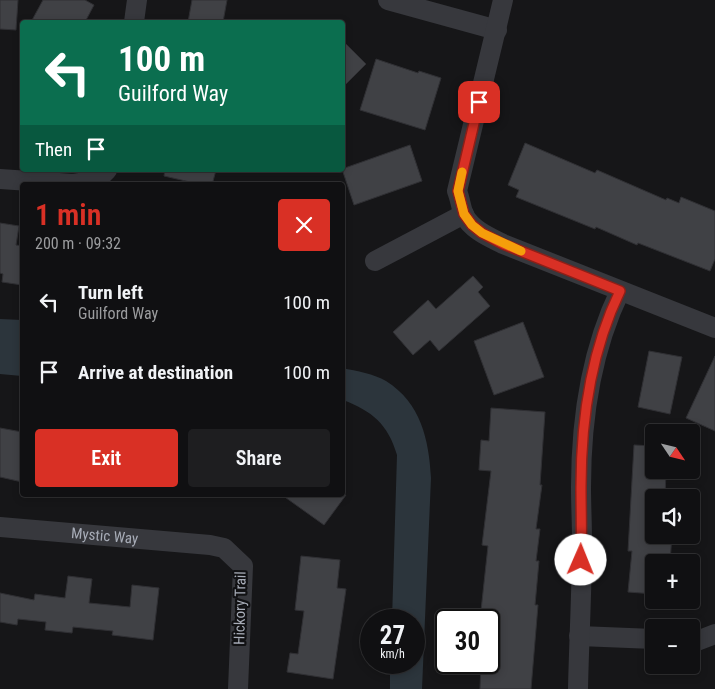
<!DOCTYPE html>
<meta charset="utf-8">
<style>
body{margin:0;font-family:"Roboto Condensed",sans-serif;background:#1e1e20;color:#f1f3f6;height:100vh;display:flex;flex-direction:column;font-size:19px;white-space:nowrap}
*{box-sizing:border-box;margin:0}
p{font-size:16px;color:#9c9d9f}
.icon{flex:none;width:28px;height:28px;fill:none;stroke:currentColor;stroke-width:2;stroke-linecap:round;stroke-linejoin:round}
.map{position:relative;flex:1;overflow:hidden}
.drawer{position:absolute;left:20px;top:182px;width:325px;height:315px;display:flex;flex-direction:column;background:#101012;border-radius:5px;box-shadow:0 2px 8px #0003,0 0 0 1px #303032}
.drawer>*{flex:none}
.hud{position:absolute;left:20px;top:20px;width:325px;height:152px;border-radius:5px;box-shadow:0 2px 8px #0003,0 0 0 1px #303032;background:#0b6e4f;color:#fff;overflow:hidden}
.needle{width:32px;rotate:125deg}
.controls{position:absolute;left:645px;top:424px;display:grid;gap:10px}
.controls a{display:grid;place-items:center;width:55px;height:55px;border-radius:5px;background:#101012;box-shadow:0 2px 8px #0003,0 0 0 1px #303032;font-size:25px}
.speed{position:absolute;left:360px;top:609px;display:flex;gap:10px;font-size:25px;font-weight:700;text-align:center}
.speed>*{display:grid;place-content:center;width:65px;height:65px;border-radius:50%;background:#101012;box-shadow:0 2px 8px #0003,0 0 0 1px #303032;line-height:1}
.speed small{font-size:12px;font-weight:400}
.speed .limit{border:2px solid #111;border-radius:8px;background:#fff;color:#111}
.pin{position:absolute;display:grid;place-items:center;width:42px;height:42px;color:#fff;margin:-21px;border-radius:10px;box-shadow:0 2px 8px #0006}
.me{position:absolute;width:55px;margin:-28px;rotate:1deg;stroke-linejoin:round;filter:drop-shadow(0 0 4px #0008)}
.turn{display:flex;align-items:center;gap:18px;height:105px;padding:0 15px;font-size:22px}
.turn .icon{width:65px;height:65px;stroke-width:2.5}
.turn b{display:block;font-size:35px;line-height:42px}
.then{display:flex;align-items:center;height:48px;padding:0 15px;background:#0003;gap:10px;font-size:19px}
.round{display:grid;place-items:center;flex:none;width:52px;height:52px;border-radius:5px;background:#1e1e20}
.overview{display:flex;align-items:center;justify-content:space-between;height:85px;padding:0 15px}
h1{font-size:30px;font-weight:600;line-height:38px;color:#d93025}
.action{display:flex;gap:10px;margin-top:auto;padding:10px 15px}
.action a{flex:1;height:58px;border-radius:5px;background:#d93025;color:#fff;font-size:20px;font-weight:600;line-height:58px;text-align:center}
.action a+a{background:#1e1e20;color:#f1f3f6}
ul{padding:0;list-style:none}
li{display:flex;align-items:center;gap:15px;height:70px;padding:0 15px}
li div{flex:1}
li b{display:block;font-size:19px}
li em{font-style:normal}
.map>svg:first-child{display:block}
.water{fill:#2c353c}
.building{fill:#404145;stroke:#303034}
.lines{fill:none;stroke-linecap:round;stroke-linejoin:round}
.minor{stroke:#37383d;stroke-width:20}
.route-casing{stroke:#8d1f18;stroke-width:12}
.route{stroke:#d93025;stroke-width:9}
.slow{stroke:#f59e0b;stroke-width:9}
.labels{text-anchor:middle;stroke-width:4.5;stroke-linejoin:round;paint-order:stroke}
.street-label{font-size:15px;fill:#a8adb8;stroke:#111113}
</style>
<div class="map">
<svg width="715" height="689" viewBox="0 0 715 689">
<rect width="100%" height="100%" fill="#161618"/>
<path class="water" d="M 0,319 L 22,320 L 22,376 L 0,374 Z
M 342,368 C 357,371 374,374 386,381 C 421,403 429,440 431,478 L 422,689 L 390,689 L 390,663 L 414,662 L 414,620 L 392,620 L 397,455 C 388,424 372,411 343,400 Z"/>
<path class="building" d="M 0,0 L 18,0 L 16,30 L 0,29 Z
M 43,0 L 85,0 L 94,5 L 85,22 L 31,22 Z
M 192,0 L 227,0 L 223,22 L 188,22 Z
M 342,40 L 366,64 L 342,88 Z
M 376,59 L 418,73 L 419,71 L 441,78 L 425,130 L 360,110 Z
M 525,143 L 595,173 L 597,170 L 666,200 L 667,198 L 679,203 L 681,197 L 715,211 L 715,259 L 710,271 L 638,243 L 637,245 L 596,227 L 595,229 L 516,197 L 519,190 L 508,185 Z
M 410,145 L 422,181 L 354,205 L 342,169 Z
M 165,170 L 216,170 L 212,185 L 203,185 L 164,176 Z
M 0,223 L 19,226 L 16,245 L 22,246 L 22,285 L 2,282 L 3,274 L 0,273 Z
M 473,276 L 483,287 L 478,292 L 490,306 L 439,351 L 430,340 L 413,355 L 393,332 L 428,300 L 436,309 Z
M 523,322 L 544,377 L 494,395 L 474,341 Z
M 649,351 L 682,357 L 670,414 L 638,407 Z
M 715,356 L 715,431 L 686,418 Z
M 491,408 L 545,412 L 540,485 L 542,485 L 536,529 L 540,529 L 536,561 L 539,561 L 535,605 L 538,605 L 531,689 L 480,689 L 481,662 L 489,662 L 489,620 L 480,620 L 488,546 L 482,545 L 491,471 L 479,470 L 481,440 L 489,441 Z
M 0,428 L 22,432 L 22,482 L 0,477 Z
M 634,445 L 654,446 L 654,470 L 666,470 L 665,498 L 654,498 L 654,535 L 672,535 L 670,562 L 654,562 L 654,594 L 628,592 L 632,551 L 628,551 Z
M 282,495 L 346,495 L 324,525 Z
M 301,556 L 340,560 L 337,588 L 346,589 L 333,679 L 287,672 L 290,653 L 298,654 L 304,611 L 295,610 Z
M 68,576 L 92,579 L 89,603 L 130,607 L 132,585 L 159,588 L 153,640 L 112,635 L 113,631 L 73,627 L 72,633 L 45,630 L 46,622 L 18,619 L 17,625 L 0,622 L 0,593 L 34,600 L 35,594 L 65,598 Z"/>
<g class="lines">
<g class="minor">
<path d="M 388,0 L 497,30"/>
<path d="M 503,0 L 457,191 C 460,198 461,208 464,215 C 472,230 489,237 503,244 L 715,328"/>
<path d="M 134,22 L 137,0"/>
<path d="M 0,179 L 73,184 L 87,182 L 100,177 L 107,170"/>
<path d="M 375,261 L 464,214"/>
<path id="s1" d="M 0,527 L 210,545 L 224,548 L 243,566 L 238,689"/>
<path d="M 579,636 L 654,639"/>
<path d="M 691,640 L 697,641 L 715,634"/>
<path d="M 578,689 C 579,640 582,590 582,541 C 582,523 581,505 581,487 C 581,420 591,351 620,291"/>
</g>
</g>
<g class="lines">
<defs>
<path id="route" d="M 479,102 L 458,191 L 464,214 L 472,225 L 482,233 L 503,244 L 620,291 C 591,351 581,421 581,487 C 581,511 582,535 581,560"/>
</defs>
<use href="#route" class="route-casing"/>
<use href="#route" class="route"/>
<path class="slow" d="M 462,172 L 458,191 L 464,214 L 472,225 L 482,233 L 521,251"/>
</g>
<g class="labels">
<g class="street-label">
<text dy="5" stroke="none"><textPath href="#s1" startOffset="105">Mystic Way</textPath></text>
<text transform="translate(240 608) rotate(-89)" y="5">Hickory Trail</text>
</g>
</g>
</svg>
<div class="controls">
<a><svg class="needle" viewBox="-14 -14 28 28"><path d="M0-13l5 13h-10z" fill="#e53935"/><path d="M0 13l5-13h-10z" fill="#9c9d9f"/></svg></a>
<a><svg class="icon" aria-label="sound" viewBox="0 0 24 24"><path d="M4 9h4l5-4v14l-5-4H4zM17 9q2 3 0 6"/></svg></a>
<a>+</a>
<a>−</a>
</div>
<div class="speed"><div>27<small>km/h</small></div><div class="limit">30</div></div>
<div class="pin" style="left:479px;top:102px;background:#d93025"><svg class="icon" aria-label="arrive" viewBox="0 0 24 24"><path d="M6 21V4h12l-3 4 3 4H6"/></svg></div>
<svg class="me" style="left:581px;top:560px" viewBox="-20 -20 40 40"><circle r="19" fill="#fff"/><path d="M0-13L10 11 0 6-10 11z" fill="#d93025"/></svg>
<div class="hud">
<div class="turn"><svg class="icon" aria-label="left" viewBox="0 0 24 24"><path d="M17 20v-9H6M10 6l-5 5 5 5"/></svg><div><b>100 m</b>Guilford Way</div></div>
<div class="then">Then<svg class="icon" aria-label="arrive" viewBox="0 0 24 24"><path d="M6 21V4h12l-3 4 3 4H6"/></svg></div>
</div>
<section class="drawer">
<div class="overview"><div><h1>1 min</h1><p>200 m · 09:32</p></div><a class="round" style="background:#d93025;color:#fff"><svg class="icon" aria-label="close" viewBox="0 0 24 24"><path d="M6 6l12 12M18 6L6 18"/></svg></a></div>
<ul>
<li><svg class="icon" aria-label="left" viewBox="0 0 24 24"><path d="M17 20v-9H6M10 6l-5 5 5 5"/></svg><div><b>Turn left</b><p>Guilford Way</p></div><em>100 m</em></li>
<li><svg class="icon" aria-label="arrive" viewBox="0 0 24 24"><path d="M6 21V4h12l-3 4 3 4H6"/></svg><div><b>Arrive at destination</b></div><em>100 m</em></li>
</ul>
<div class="action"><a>Exit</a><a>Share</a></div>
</section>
</div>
